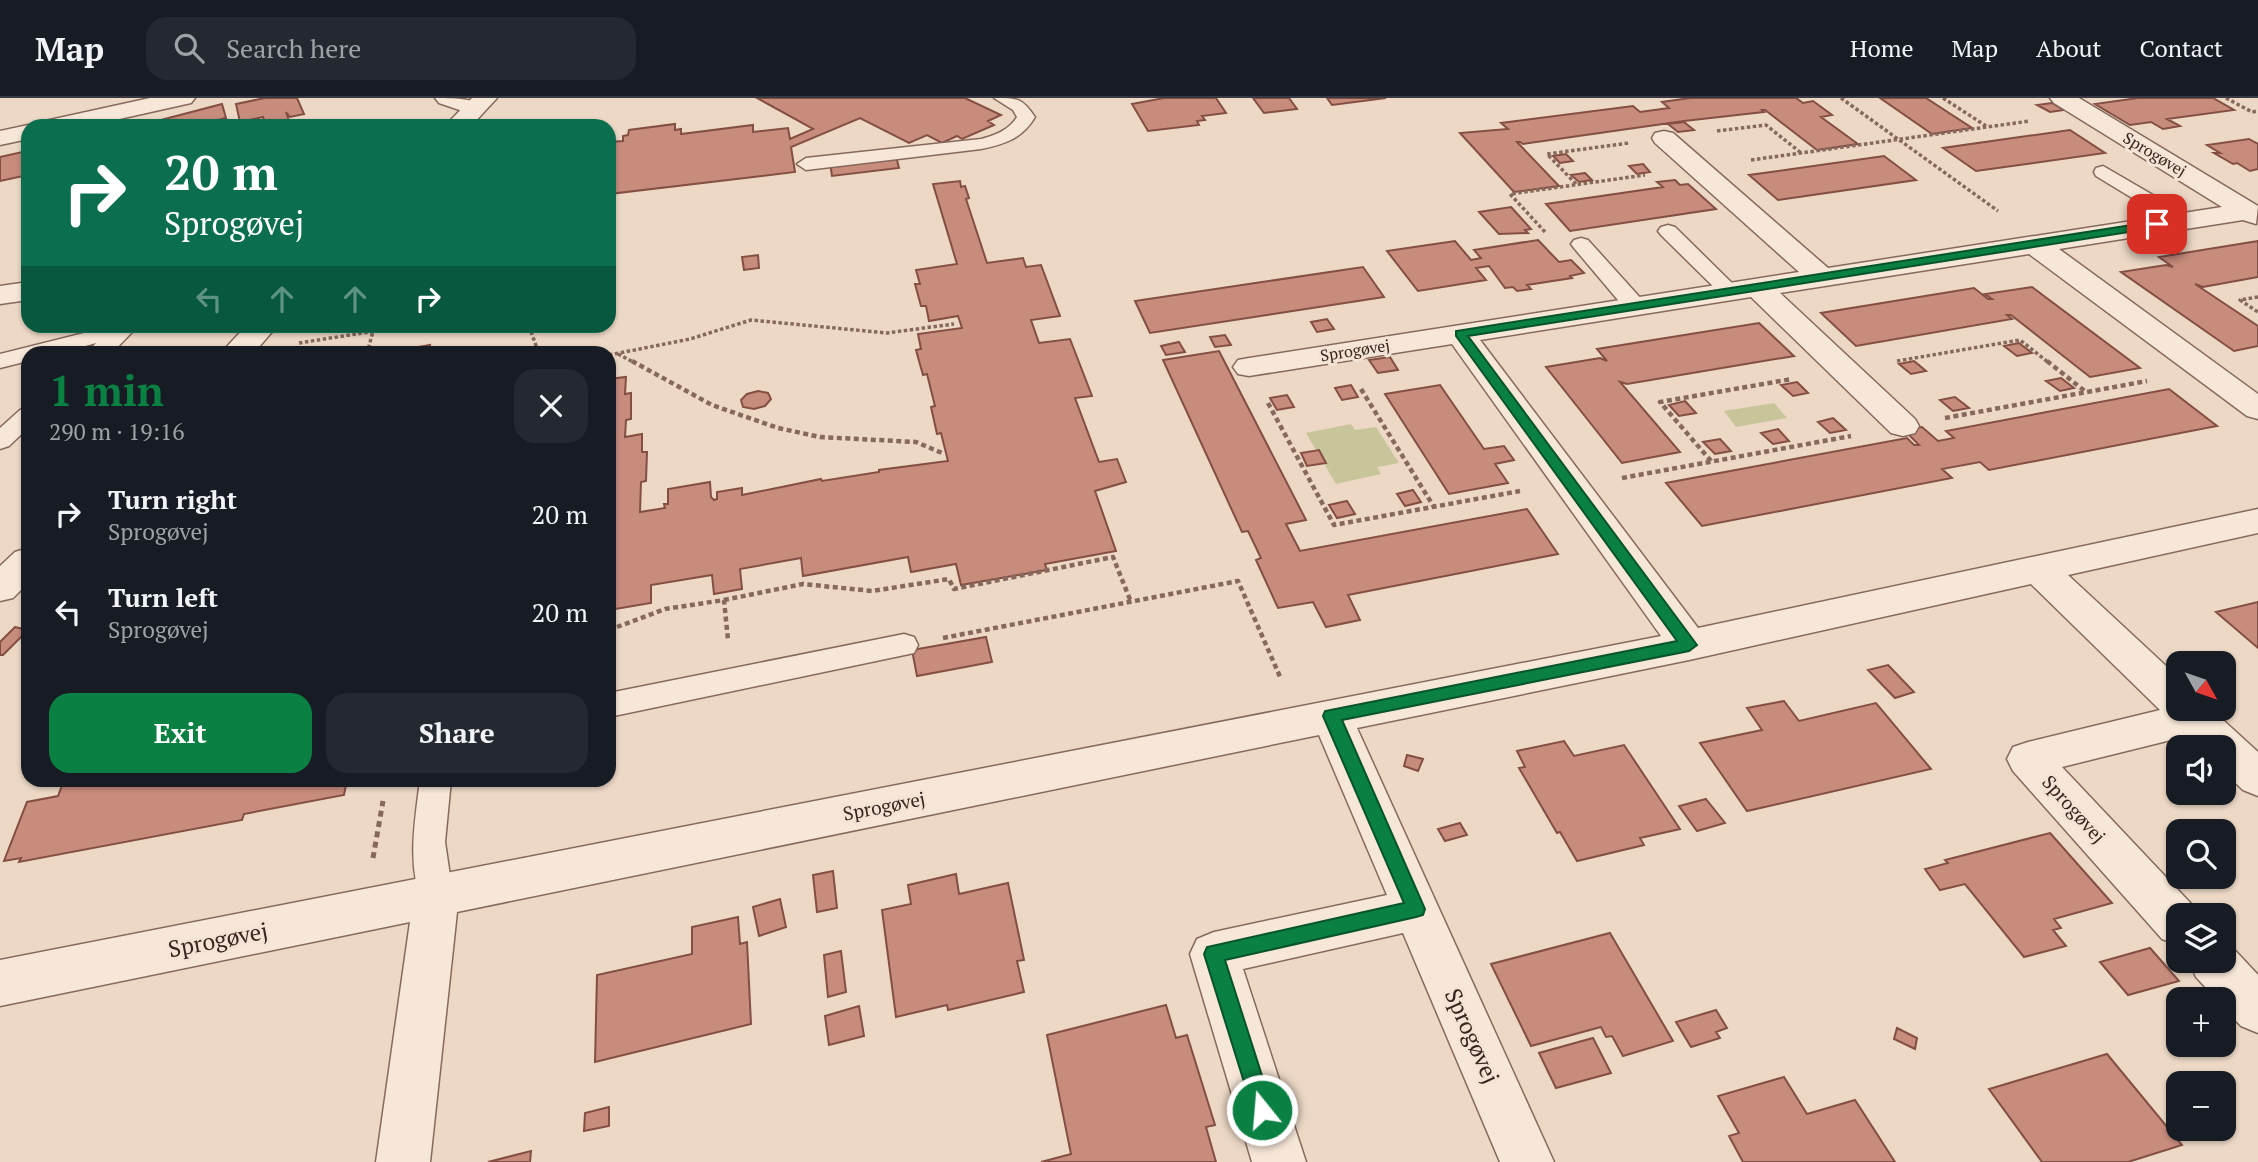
<!DOCTYPE html>
<meta charset="utf-8">
<style>
body{margin:0;font-family:"PT Serif",serif;background:#242831;color:#f1f3f6;height:100vh;display:flex;flex-direction:column;font-size:26px;white-space:nowrap}
*{box-sizing:border-box;margin:0}
p{font-size:23px;color:#9ea1a6}
.icon{flex:none;width:38px;height:38px;fill:none;stroke:currentColor;stroke-width:2;stroke-linecap:round;stroke-linejoin:round}
.map{position:relative;flex:1;overflow:hidden}
.side{position:absolute;left:21px;top:248px;width:595px;height:441px;display:flex;flex-direction:column;background:#171b24;border-radius:21px;box-shadow:0 2px 5px #0004}
.side>*{flex:none}
.guide{position:absolute;left:21px;top:21px;width:595px;height:214px;border-radius:21px;box-shadow:0 2px 5px #0004;background:#0b6e4f;color:#fff;overflow:hidden}
.needle{width:46px;rotate:130deg}
.controls{position:absolute;left:2166px;top:553px;display:grid;gap:14px}
.controls a{display:grid;place-items:center;width:70px;height:70px;border-radius:14px;background:#171b24;box-shadow:0 2px 5px #0004;font-size:35px}
.pin{position:absolute;display:grid;place-items:center;width:60px;height:60px;color:#fff;margin:-30px;border-radius:14px;box-shadow:0 4px 10px #0006}
.me{position:absolute;width:77px;margin:-38px;rotate:343deg;stroke-linejoin:round;filter:drop-shadow(0 0 5px #0008)}
.turn{display:flex;align-items:center;gap:24px;height:147px;padding:0 28px;font-size:32px}
.turn .icon{width:91px;height:91px;stroke-width:2.5}
.turn b{display:block;font-size:49px;line-height:60px}
.lanes{display:flex;align-items:center;height:66px;padding:0 28px;background:#0003;justify-content:center;gap:35px;direction:ltr}
.lanes .off{opacity:.35}
.round{display:grid;place-items:center;flex:none;width:74px;height:74px;border-radius:21px;background:#242831}
.summary{display:flex;align-items:center;justify-content:space-between;height:119px;padding:0 28px}
h1{font-size:42px;font-weight:700;line-height:52px;color:#0b8043}
.action{display:flex;gap:14px;margin-top:auto;padding:14px 28px}
.action a{flex:1;height:80px;border-radius:21px;background:#0b8043;color:#fff;font-size:28px;font-weight:700;line-height:80px;text-align:center}
.action a+a{background:#242831;color:#f1f3f6}
ul{padding:0;list-style:none}
li{display:flex;align-items:center;gap:21px;height:98px;padding:0 28px}
li div{flex:1}
li b{display:block;font-size:26px}
li em{font-style:normal}
header{display:flex;align-items:center;gap:42px;box-sizing:border-box;height:98px;padding:0 35px;background:#171b24;border-bottom:2px solid #363941}
header strong{font-size:33px}
nav{display:flex;gap:38px;margin-inline-start:auto;font-size:24px}
.search{width:490px;height:63px;background:#242831;display:flex;align-items:center;gap:18px;box-sizing:border-box;padding:0 24px;border-radius:21px;color:#9ea1a6;font-size:26px}
.map>svg:first-child{display:block}
.green{fill:#c9c59a}
.building{fill:#c88c7d;stroke:#844f43;stroke-width:2}
.lines{fill:none;stroke-linecap:round;stroke-linejoin:round}
.service-casing{stroke:#86695c;stroke-width:3}
.minor-casing{stroke:#86695c;stroke-width:3}
.tertiary-casing{stroke:#86695c;stroke-width:3}
.path-far2{stroke:#86695c;stroke-width:3.5;stroke-dasharray:3.5 2.5;stroke-linecap:butt}
.path-far1{stroke:#86695c;stroke-width:4.5;stroke-dasharray:5 3.5;stroke-linecap:butt}
.path{stroke:#86695c;stroke-width:5;stroke-dasharray:6 4.5;stroke-linecap:butt}
.service{fill:#f7e7d8;fill-rule:evenodd}
.minor{fill:#f7e7d8;fill-rule:evenodd}
.tertiary{fill:#f7e7d8;fill-rule:evenodd}
.route{fill:#0b8043;stroke:#07532c;stroke-width:2}
.labels{text-anchor:middle;stroke-width:6;stroke-linejoin:round;paint-order:stroke}
.far-street-label{font-size:16px;fill:#37261f;stroke:#f4e4d5}
.street-label{font-size:19px;fill:#37261f;stroke:#f4e4d5}
.near-street-label{font-size:23px;fill:#37261f;stroke:#f4e4d5}
</style>
<header>
<strong>Map</strong>
<div class="search"><svg class="icon" aria-label="search" viewBox="0 0 24 24"><circle cx="10" cy="10" r="6"/><path d="M15 15l6 6"/></svg>Search here</div>
<nav><a>Home</a><a>Map</a><a>About</a><a>Contact</a></nav>
</header>
<div class="map">
<svg width="2258" height="1064" viewBox="0 0 2258 1064">
<rect width="100%" height="100%" fill="#ecd8c5"/>
<path class="green" d="M 1774,305 L 1787,320 L 1736,329 L 1724,313 Z
M 1351,326 L 1355,332 L 1376,329 L 1399,365 L 1377,369 L 1381,376 L 1336,386 L 1306,335 Z"/>
<path class="building" d="M 265,0 L 297,0 L 304,16 L 290,19 L 286,14 L 289,23 L 266,28 L 263,19 L 240,24 L 236,6 Z
M 757,0 L 965,0 L 1001,17 L 988,23 L 994,27 L 962,41 L 957,38 L 942,45 L 927,37 L 909,45 L 860,20 L 791,49 L 795,74 L 609,96 L 609,44 L 623,43 L 623,38 L 628,37 L 629,32 L 675,26 L 675,32 L 681,31 L 681,36 L 753,27 L 753,34 L 788,30 L 790,41 L 813,31 Z
M 1216,0 L 1226,15 L 1202,18 L 1205,22 L 1197,23 L 1199,27 L 1148,33 L 1132,6 L 1164,0 Z
M 1253,0 L 1289,0 L 1297,11 L 1264,15 Z
M 1327,0 L 1386,0 L 1332,7 Z
M 1690,0 L 1796,0 L 1803,5 L 1813,3 L 1832,17 L 1821,19 L 1858,46 L 1817,52 L 1765,12 L 1762,12 L 1764,14 L 1684,23 L 1523,46 L 1520,44 L 1517,44 L 1559,88 L 1514,94 L 1460,35 L 1508,31 L 1501,25 L 1633,8 L 1640,14 L 1669,10 L 1662,4 Z
M 1880,0 L 1926,0 L 1972,30 L 1932,36 Z
M 2138,0 L 2213,0 L 2234,12 L 2167,21 L 2180,28 L 2163,31 L 2151,24 L 2130,27 L 2095,6 Z
M 2052,5 L 2064,12 L 2050,14 L 2037,7 Z
M 222,6 L 226,20 L 192,28 L 138,28 Z
M 1684,24 L 1694,32 L 1678,34 L 1668,26 Z
M 2070,32 L 2105,55 L 1976,73 L 1943,50 Z
M 2249,41 L 2258,46 L 2258,71 L 2250,73 L 2237,65 L 2233,66 L 2214,55 L 2220,55 L 2207,47 Z
M 27,53 L 28,77 L 0,83 L 0,59 Z
M 1566,56 L 1573,63 L 1560,65 L 1553,58 Z
M 896,58 L 899,70 L 832,78 L 830,65 Z
M 1884,58 L 1916,82 L 1778,102 L 1749,77 Z
M 1643,66 L 1650,74 L 1637,76 L 1629,68 Z
M 1585,75 L 1592,82 L 1579,84 L 1571,77 Z
M 1675,82 L 1680,87 L 1688,86 L 1716,111 L 1570,133 L 1546,106 L 1663,89 L 1657,84 Z
M 960,83 L 961,89 L 965,88 L 969,100 L 966,101 L 987,165 L 1023,160 L 1026,169 L 1041,167 L 1060,218 L 1031,222 L 1039,245 L 1070,241 L 1092,298 L 1075,300 L 1099,364 L 1117,361 L 1126,384 L 1095,393 L 1116,453 L 1045,466 L 1047,472 L 961,487 L 956,466 L 911,474 L 908,459 L 803,478 L 801,460 L 740,471 L 742,491 L 714,496 L 712,477 L 651,487 L 651,505 L 609,512 L 609,281 L 626,279 L 625,296 L 631,295 L 631,321 L 626,322 L 625,339 L 642,336 L 642,354 L 647,354 L 646,383 L 641,384 L 640,414 L 665,410 L 664,406 L 668,406 L 668,391 L 710,384 L 711,399 L 714,402 L 717,401 L 717,394 L 742,390 L 742,397 L 821,381 L 822,383 L 879,374 L 879,372 L 948,363 L 941,335 L 937,336 L 931,309 L 935,308 L 927,276 L 923,277 L 916,252 L 921,251 L 918,236 L 962,230 L 958,218 L 929,223 L 926,208 L 921,208 L 915,186 L 920,186 L 916,172 L 957,166 L 933,86 Z
M 1511,109 L 1531,131 L 1525,132 L 1528,135 L 1499,136 L 1479,114 Z
M 1538,142 L 1559,164 L 1571,162 L 1584,175 L 1570,178 L 1572,180 L 1527,187 L 1531,191 L 1517,193 L 1513,189 L 1505,190 L 1489,168 L 1476,170 L 1486,182 L 1418,193 L 1387,153 L 1455,143 L 1471,162 L 1481,160 L 1474,152 Z
M 2258,143 L 2258,179 L 2203,189 L 2195,186 L 2258,228 L 2258,248 L 2234,253 L 2121,174 L 2166,167 L 2173,169 L 2159,159 Z
M 758,157 L 759,170 L 744,172 L 742,159 Z
M 1363,169 L 1384,199 L 1150,235 L 1135,203 Z
M 2032,189 L 2140,270 L 2090,279 L 2011,217 L 2007,217 L 2012,221 L 1856,248 L 1821,215 L 1974,190 L 1988,201 L 1992,201 L 1985,196 Z
M 1327,221 L 1334,231 L 1317,234 L 1311,224 Z
M 1759,225 L 1794,258 L 1627,286 L 1620,284 L 1680,354 L 1622,365 L 1546,269 L 1600,260 L 1607,263 L 1597,251 Z
M 1225,237 L 1231,247 L 1215,249 L 1210,239 Z
M 1179,244 L 1185,254 L 1166,257 L 1161,248 Z
M 2019,245 L 2032,255 L 2017,258 L 2004,248 Z
M 430,247 L 429,254 L 433,253 L 433,256 L 377,256 Z
M 1219,253 L 1306,422 L 1286,426 L 1300,453 L 1527,411 L 1558,456 L 1348,497 L 1360,522 L 1326,529 L 1313,504 L 1278,510 L 1256,462 L 1261,460 L 1248,433 L 1242,434 L 1163,262 Z
M 1390,259 L 1398,272 L 1378,275 L 1369,262 Z
M 1914,263 L 1926,273 L 1911,276 L 1899,266 Z
M 2061,280 L 2074,290 L 2060,293 L 2046,283 Z
M 1797,284 L 1808,295 L 1793,298 L 1781,287 Z
M 1351,287 L 1358,299 L 1342,302 L 1335,290 Z
M 1440,287 L 1484,351 L 1504,348 L 1514,362 L 1495,366 L 1508,385 L 1449,396 L 1385,296 Z
M 2169,291 L 2217,328 L 1989,372 L 1980,364 L 1942,371 L 1952,380 L 1702,428 L 1666,385 L 1907,340 L 1914,347 L 1919,347 L 1904,332 L 1922,329 L 1938,343 L 1954,340 L 1946,333 Z
M 758,293 L 768,295 L 771,301 L 765,308 L 754,311 L 743,309 L 741,302 L 747,296 Z
M 1287,297 L 1294,309 L 1277,312 L 1270,300 Z
M 1955,299 L 1969,310 L 1953,313 L 1940,302 Z
M 1685,303 L 1696,315 L 1679,318 L 1669,307 Z
M 1833,320 L 1846,332 L 1830,335 L 1818,324 Z
M 1778,331 L 1789,343 L 1773,346 L 1761,335 Z
M 1720,341 L 1731,353 L 1715,356 L 1703,344 Z
M 1319,352 L 1326,365 L 1307,368 L 1301,355 Z
M 1413,392 L 1421,404 L 1405,408 L 1397,396 Z
M 1347,403 L 1355,416 L 1337,420 L 1329,407 Z
M 2258,504 L 2258,550 L 2216,514 Z
M 15,529 L 28,532 L 3,557 L 0,557 L 0,544 Z
M 986,539 L 992,564 L 917,578 L 912,552 Z
M 1888,567 L 1914,594 L 1895,600 L 1868,572 Z
M 1784,603 L 1799,623 L 1876,605 L 1931,671 L 1747,713 L 1700,645 L 1762,632 L 1747,610 Z
M 1564,643 L 1574,658 L 1624,647 L 1680,731 L 1640,740 L 1644,747 L 1577,763 L 1560,734 L 1557,735 L 1519,670 L 1525,669 L 1517,653 Z
M 1407,657 L 1423,661 L 1418,673 L 1404,668 Z
M 64,682 L 347,682 L 344,697 L 244,716 L 242,722 L 19,764 L 21,760 L 4,763 L 27,704 L 58,698 Z
M 1706,701 L 1725,725 L 1697,733 L 1679,708 Z
M 1460,725 L 1467,737 L 1445,743 L 1438,731 Z
M 2050,735 L 2112,805 L 2054,821 L 2061,830 L 2053,832 L 2066,848 L 2024,859 L 1965,786 L 1940,792 L 1925,771 L 1948,765 L 1945,762 Z
M 833,773 L 837,810 L 817,814 L 813,777 Z
M 956,776 L 959,796 L 1008,785 L 1024,862 L 1017,863 L 1024,894 L 948,912 L 947,907 L 896,919 L 882,812 L 911,806 L 908,787 Z
M 780,801 L 786,829 L 759,838 L 753,809 Z
M 738,819 L 740,846 L 747,844 L 751,926 L 595,964 L 597,877 L 692,856 L 692,829 Z
M 1610,835 L 1673,943 L 1623,958 L 1612,938 L 1606,939 L 1601,929 L 1531,948 L 1491,866 Z
M 2150,850 L 2179,883 L 2128,897 L 2100,864 Z
M 841,853 L 846,894 L 828,899 L 824,857 Z
M 1166,907 L 1176,940 L 1187,937 L 1215,1027 L 1206,1029 L 1216,1064 L 1041,1064 L 1071,1056 L 1047,937 Z
M 859,908 L 864,938 L 829,947 L 825,918 Z
M 1716,912 L 1727,930 L 1716,934 L 1720,940 L 1691,949 L 1676,924 Z
M 1897,930 L 1917,940 L 1915,951 L 1894,941 Z
M 1593,940 L 1611,975 L 1556,990 L 1539,955 Z
M 2107,956 L 2182,1047 L 2128,1064 L 2042,1064 L 1989,991 Z
M 1784,979 L 1807,1016 L 1855,1002 L 1895,1064 L 1743,1064 L 1729,1038 L 1739,1035 L 1718,998 Z
M 609,1009 L 609,1028 L 584,1033 L 585,1015 Z
M 531,1053 L 530,1064 L 488,1064 Z"/>
<g class="lines">
<defs>
<path id="service" d="M 994,0 C 1018,0 1022,0 1035,19 C 1022,41 1004,46 981,51 L 806,72 L 797,66 L 806,60 L 981,41 C 996,37 1009,32 1017,19 L 1013,12 Z
M 2103,68 L 2189,118 L 2192,122 L 2189,126 L 2175,126 L 2096,78 L 2094,74 L 2096,70 Z
M 1668,127 L 1675,129 L 1738,191 L 1742,195 L 1738,199 L 1724,199 L 1661,137 L 1658,133 L 1661,129 Z
M 1581,140 L 1588,142 L 1644,204 L 1647,209 L 1644,214 L 1628,214 L 1574,150 L 1571,146 L 1574,142 Z
M 112,228 L 133,228 L 135,231 L 111,256 L 86,256 L 96,245 L 57,256 L 28,256 L 28,263 L 0,270 L 0,256 Z
M 28,310 L 28,330 L 9,348 L 0,351 L 0,330 L 20,312 Z
M 904,536 L 914,539 L 918,547 L 914,555 L 609,619 L 609,595 Z
M 420,682 L 451,682 L 445,744 L 453,798 L 448,808 L 436,813 L 424,808 C 406,770 415,723 420,682 Z"/>
<path id="minor" d="M 150,0 L 195,0 L 191,5 L 88,28 L 42,28 L 45,23 Z
M 435,0 C 451,0 476,0 486,10 L 482,15 L 474,17 L 439,5 Z
M 2050,0 L 2079,0 L 2258,108 L 2256,126 L 2243,122 L 2059,151 L 2258,296 L 2258,321 L 2247,318 L 2029,156 L 1780,195 L 1915,321 L 1919,328 L 1915,335 L 1903,338 L 1891,335 L 1751,199 L 1480,242 L 1698,530 L 2258,411 L 2258,435 L 2068,477 L 2179,580 L 2179,611 L 2211,611 L 2258,654 L 2258,698 L 2243,692 L 2224,674 L 2224,649 L 2198,649 L 2187,638 L 2062,669 L 2196,811 L 2198,817 L 2179,817 L 2179,847 L 2162,841 L 2013,673 L 2007,661 L 2013,649 L 2028,644 L 2160,612 L 2031,486 L 1689,562 L 1357,630 L 1554,1064 L 1500,1064 L 1403,835 L 1243,871 L 1306,1064 L 1252,1064 L 1190,856 L 1197,841 L 1214,834 L 1387,797 L 1319,637 L 457,814 L 430,1064 L 376,1064 L 410,824 L 0,908 L 0,862 L 1661,538 L 1452,246 L 1249,278 L 1238,276 L 1233,269 L 1238,262 L 1249,260 L 1799,174 L 1655,45 L 1652,40 L 1655,35 L 1664,33 L 1673,35 L 1828,170 L 2222,109 L 2054,5 Z
M 28,27 L 34,28 L 28,28 L 28,41 L 0,47 L 0,33 Z
M 2224,845 L 2230,847 L 2258,877 L 2258,935 L 2241,928 L 2224,910 L 2224,901 L 2216,901 L 2196,879 L 2189,863 L 2224,863 Z"/>
<path id="tertiary" d="M 472,0 L 497,0 L 471,28 L 445,28 Z
M 28,184 L 28,202 L 0,206 L 0,188 Z
M 246,228 L 277,228 L 253,256 L 220,256 Z
M 28,450 L 28,485 L 13,500 L 0,503 L 0,468 L 15,454 Z"/>
</defs>
<use href="#service" class="service-casing"/>
<use href="#minor" class="minor-casing"/>
<use href="#tertiary" class="tertiary-casing"/>
<path class="path-far2" d="M 1841,0 L 1998,113
M 1943,0 L 1986,28
M 2226,0 L 2252,14 L 2258,13
M 1717,33 L 1766,27 L 1800,54
M 1751,62 L 2030,23
M 1576,86 L 1547,56 L 1629,45
M 1545,134 L 1510,96 L 1645,77
M 2258,199 L 2240,202 L 2258,214
M 529,228 L 539,256
M 299,245 L 407,228
M 367,256 L 373,233
M 618,256 L 635,265
M 609,257 L 690,241 L 751,222 L 887,235 L 954,226
M 1897,263 L 2020,242 L 2049,265"/>
<path class="path-far1" d="M 632,263 L 712,307 L 778,330 L 820,339 L 916,344 L 942,355
M 2047,263 L 2086,294
M 1361,291 L 1434,409
M 1268,305 L 1334,427 L 1520,393
M 1945,320 L 2147,283
M 1711,363 L 1660,304 L 1792,281
M 1622,380 L 1851,338
M 724,502 L 803,486 L 872,493 L 949,481 L 954,491 L 1113,459 L 1131,504
M 609,532 L 665,511 L 724,502 L 728,542
M 943,540 L 1238,483 L 1281,581"/>
<path class="path" d="M 373,760 L 383,703"/>
<use href="#service" class="service"/>
<use href="#minor" class="minor"/>
<use href="#tertiary" class="tertiary"/>
</g>
<path class="route" d="M 2157,123 L 2161,124 L 2161,129 L 1468,238 L 1697,547 L 1689,553 L 1342,622 L 1425,811 L 1423,817 L 1416,819 L 1225,862 L 1273,1012 L 1270,1019 L 1262,1023 L 1255,1019 L 1204,856 L 1207,849 L 1404,805 L 1323,618 L 1325,613 L 1677,543 L 1456,238 L 1456,233 Z"/>
<g class="labels">
<g class="far-street-label">
<text transform="translate(2155 56) rotate(31)" y="6">Sprogøvej</text>
<text transform="translate(1355 252) rotate(-9)" y="6">Sprogøvej</text>
</g>
<g class="street-label">
<text transform="translate(884 708) rotate(-11)" y="7">Sprogøvej</text>
<text transform="translate(2074 711) rotate(48)" y="7">Sprogøvej</text>
</g>
<g class="near-street-label">
<text transform="translate(218 842) rotate(-11)" y="8">Sprogøvej</text>
<text transform="translate(1472 938) rotate(66)" y="8">Sprogøvej</text>
</g>
</g>
</svg>
<div class="controls">
<a><svg class="needle" viewBox="-14 -14 28 28"><path d="M0-13l5 13h-10z" fill="#e53935"/><path d="M0 13l5-13h-10z" fill="#9ea1a6"/></svg></a>
<a><svg class="icon" aria-label="sound" viewBox="0 0 24 24"><path d="M4 9h4l5-4v14l-5-4H4zM17 9q2 3 0 6"/></svg></a>
<a><svg class="icon" aria-label="search" viewBox="0 0 24 24"><circle cx="10" cy="10" r="6"/><path d="M15 15l6 6"/></svg></a>
<a><svg class="icon" aria-label="layers" viewBox="0 0 24 24"><path d="M12 4l9 5-9 5-9-5zM3 14l9 5 9-5"/></svg></a>
<a>+</a>
<a>−</a>
</div>
<div class="pin" style="left:2157px;top:126px;background:#d93025"><svg class="icon" aria-label="arrive" viewBox="0 0 24 24"><path d="M6 21V4h12l-3 4 3 4H6"/></svg></div>
<svg class="me" style="left:1262px;top:1012px" viewBox="-20 -20 40 40"><circle r="17" fill="#0b8043" stroke="#fff" stroke-width="3"/><path d="M0-11L8 9 0 5-8 9z" fill="#fff"/></svg>
<div class="guide">
<div class="turn"><svg class="icon" aria-label="right" viewBox="0 0 24 24"><path d="M7 20v-9h11M14 6l5 5-5 5"/></svg><div><b>20 m</b>Sprogøvej</div></div>
<div class="lanes"><svg class="icon off" aria-label="left" viewBox="0 0 24 24"><path d="M17 20v-9H6M10 6l-5 5 5 5"/></svg><svg class="icon off" aria-label="ahead" viewBox="0 0 24 24"><path d="M12 20V5M6 11l6-6 6 6"/></svg><svg class="icon off" aria-label="ahead" viewBox="0 0 24 24"><path d="M12 20V5M6 11l6-6 6 6"/></svg><svg class="icon" aria-label="right" viewBox="0 0 24 24"><path d="M7 20v-9h11M14 6l5 5-5 5"/></svg></div>
</div>
<section class="side">
<div class="summary"><div><h1>1 min</h1><p>290 m · 19:16</p></div><a class="round"><svg class="icon" aria-label="close" viewBox="0 0 24 24"><path d="M6 6l12 12M18 6L6 18"/></svg></a></div>
<ul>
<li><svg class="icon" aria-label="right" viewBox="0 0 24 24"><path d="M7 20v-9h11M14 6l5 5-5 5"/></svg><div><b>Turn right</b><p>Sprogøvej</p></div><em>20 m</em></li>
<li><svg class="icon" aria-label="left" viewBox="0 0 24 24"><path d="M17 20v-9H6M10 6l-5 5 5 5"/></svg><div><b>Turn left</b><p>Sprogøvej</p></div><em>20 m</em></li>
</ul>
<div class="action"><a>Exit</a><a>Share</a></div>
</section>
</div>
